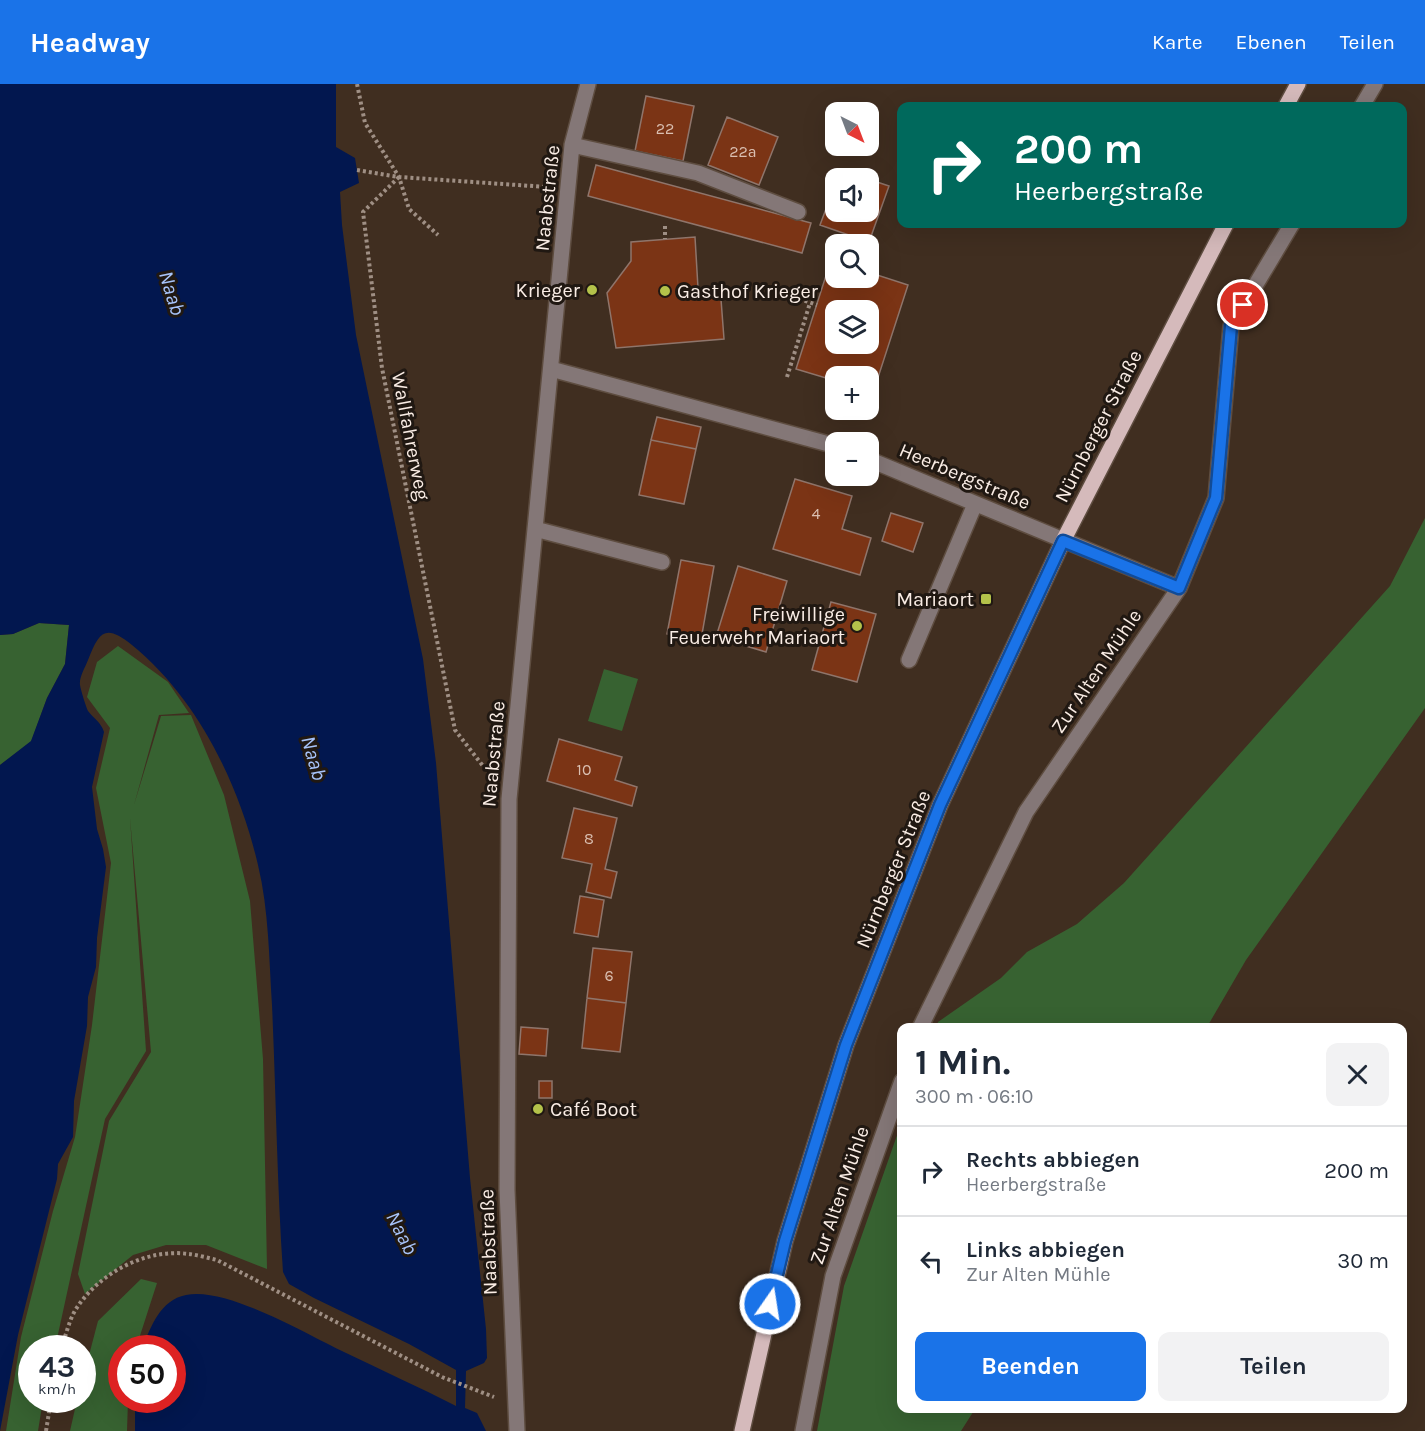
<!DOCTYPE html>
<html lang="de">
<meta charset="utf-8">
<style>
body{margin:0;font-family:Karla,sans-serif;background:#f2f2f3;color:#1f2937;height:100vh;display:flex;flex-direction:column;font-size:22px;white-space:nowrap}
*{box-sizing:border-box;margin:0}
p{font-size:20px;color:#747a83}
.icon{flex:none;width:33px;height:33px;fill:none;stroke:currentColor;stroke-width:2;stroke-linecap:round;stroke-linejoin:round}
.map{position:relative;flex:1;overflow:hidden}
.drawer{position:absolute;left:897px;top:939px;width:510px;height:390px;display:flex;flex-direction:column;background:#fff;border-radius:12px;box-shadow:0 6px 24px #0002}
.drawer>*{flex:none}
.hud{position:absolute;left:897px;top:18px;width:510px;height:126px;border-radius:12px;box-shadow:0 6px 24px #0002;background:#00695c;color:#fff;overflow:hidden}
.needle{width:39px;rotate:138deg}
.fabs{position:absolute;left:825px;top:18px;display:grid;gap:12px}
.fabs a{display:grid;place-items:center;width:54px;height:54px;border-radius:12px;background:#fff;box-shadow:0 6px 24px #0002;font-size:30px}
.speed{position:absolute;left:18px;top:1251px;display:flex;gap:12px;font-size:30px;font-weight:700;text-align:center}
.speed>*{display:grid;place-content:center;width:78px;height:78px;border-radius:50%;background:#fff;box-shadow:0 6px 24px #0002;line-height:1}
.speed small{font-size:15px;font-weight:400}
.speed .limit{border:9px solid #d22;background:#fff;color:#111}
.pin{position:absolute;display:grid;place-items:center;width:51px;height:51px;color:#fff;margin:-26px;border:3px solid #fff;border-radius:50%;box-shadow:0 2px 6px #0007}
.me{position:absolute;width:66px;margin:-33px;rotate:13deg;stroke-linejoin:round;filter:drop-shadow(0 0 4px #0008)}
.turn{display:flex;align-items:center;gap:21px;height:126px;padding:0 18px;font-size:27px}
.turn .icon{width:78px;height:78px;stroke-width:2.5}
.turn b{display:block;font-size:42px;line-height:51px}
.round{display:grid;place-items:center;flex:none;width:63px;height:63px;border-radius:12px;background:#f2f2f3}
.headline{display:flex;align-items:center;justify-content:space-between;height:102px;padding:0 18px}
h1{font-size:36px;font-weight:700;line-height:45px}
.button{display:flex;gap:12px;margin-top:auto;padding:12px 18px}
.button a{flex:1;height:69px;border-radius:12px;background:#1a73e8;color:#fff;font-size:24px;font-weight:700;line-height:69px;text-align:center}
.button a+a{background:#f2f2f3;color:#1f2937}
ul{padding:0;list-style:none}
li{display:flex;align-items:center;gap:18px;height:90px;padding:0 18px;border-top:2px solid #e0e1e3}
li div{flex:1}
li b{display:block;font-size:22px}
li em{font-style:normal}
header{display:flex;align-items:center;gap:36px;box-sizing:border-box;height:84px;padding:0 30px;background:#1a73e8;color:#fff}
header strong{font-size:28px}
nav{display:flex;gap:33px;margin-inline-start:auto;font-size:21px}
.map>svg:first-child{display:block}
.green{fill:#376231}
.water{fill:#02174f}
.building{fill:#7b3415;stroke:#8f756b;stroke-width:1.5;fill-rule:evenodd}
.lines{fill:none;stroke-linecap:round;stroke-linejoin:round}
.minor-casing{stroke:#5e4d40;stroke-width:18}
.major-casing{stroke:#5e4d40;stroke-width:18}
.path{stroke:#9f8f84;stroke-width:4;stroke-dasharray:3 3;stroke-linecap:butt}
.minor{stroke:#847777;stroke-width:15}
.major{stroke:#d5babb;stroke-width:15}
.route-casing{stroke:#114b97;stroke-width:15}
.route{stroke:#1a73e8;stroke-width:10}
.poi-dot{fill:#b4c24a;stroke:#201812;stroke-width:2}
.labels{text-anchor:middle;stroke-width:6;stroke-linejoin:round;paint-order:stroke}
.number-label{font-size:16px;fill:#dabfb1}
.street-label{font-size:20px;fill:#faede5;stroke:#201812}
.poi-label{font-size:20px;fill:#faede5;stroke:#201812;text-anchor:end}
.water-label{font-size:21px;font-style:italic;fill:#a7c3f9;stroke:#201812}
</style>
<header>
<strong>Headway</strong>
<nav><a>Karte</a><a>Ebenen</a><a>Teilen</a></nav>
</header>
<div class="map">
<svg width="1425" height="1347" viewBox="0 0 1425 1347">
<rect width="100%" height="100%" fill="#402e20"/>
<path class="green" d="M 1425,434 L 1425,624 L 1246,876 L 1207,943 L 936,943 L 938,938 L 1001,894 L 1027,868 L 1077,840 L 1124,799 L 1390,502 Z
M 39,539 L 69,541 L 65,580 L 47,614 L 31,658 L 0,681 L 0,551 L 13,550 Z
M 118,562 L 168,598 L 189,629 L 159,631 L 134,721 L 161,632 L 191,631 L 224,711 L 250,817 L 263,975 L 267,1185 L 206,1161 L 166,1161 L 133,1171 L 85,1210 L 78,1190 L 109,1037 L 151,968 L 130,734 L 146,967 L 105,1035 L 55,1264 L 32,1264 L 32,1316 L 43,1316 L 38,1347 L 6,1347 L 21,1253 L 53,1127 L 75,1053 L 92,941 L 111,779 L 96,704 L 110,644 L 87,613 L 97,578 Z
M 604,585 L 638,595 L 622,647 L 588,637 Z
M 901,1040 L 902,1324 L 975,1325 L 961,1347 L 817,1347 L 844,1202 Z
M 141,1195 L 157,1199 L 136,1264 L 122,1264 L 122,1316 L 128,1316 L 127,1347 L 70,1347 L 77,1316 L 82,1316 L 83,1294 L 98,1237 Z"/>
<path class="water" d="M 0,0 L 336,0 L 336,63 L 355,74 L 359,99 L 340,108 L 342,141 L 356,251 L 423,575 L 436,679 L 470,1094 L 486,1245 L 487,1274 L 484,1279 L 466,1287 L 465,1324 L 477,1329 L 486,1347 L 135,1347 L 135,1316 L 172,1316 L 172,1264 L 142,1264 C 151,1243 160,1216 186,1211 C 226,1202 308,1251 344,1268 C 381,1286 419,1303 456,1322 L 456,1286 L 409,1260 L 314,1214 L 289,1200 L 283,1188 C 277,1099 276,1010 272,921 C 269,875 269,827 258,781 C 239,700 198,615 132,561 C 105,539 99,548 88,576 C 85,584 79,593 80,601 C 81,607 86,623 88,627 C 94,635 101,638 104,648 L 92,703 L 97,745 L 103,765 L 106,783 L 97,854 L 96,883 L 88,913 L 87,942 L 74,1017 L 73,1053 L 58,1080 L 57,1095 L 18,1251 L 0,1347 L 0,681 L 31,657 L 47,614 L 65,580 L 69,541 L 39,539 L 13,550 L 0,551 Z"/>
<path class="building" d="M 646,12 L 694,22 L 683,77 L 635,67 Z
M 727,33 L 778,53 L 759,101 L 708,81 Z
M 596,81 L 811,139 L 802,169 L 588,112 Z
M 840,85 L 866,94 L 837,94 Z
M 868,95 L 889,102 L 869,158 L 820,141 L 836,98 L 836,128 L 868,128 Z
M 695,153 L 698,204 L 720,202 L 724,255 L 616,264 L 607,209 L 631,177 L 631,158 Z
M 831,176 L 836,177 L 836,194 L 868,194 L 868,188 L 908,201 L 873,309 L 868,308 L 868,292 L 836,292 L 836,297 L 796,285 ZM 836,226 L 868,226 L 868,260 L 836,260 Z
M 657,333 L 701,343 L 696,365 L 651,356 Z
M 651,356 L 696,365 L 684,420 L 639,411 Z
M 795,395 L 852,412 L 842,445 L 871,454 L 860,491 L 773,465 Z
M 891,429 L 923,439 L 913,468 L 882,457 Z
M 681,476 L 714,482 L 701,556 L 667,550 Z
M 738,482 L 787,497 L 766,568 L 716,553 Z
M 831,518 L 876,530 L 857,598 L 812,586 Z
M 559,655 L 622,673 L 615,696 L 637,703 L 632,722 L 547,697 Z
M 574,724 L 617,734 L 605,785 L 617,788 L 611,814 L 586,808 L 592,780 L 562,774 Z
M 580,812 L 604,816 L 598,853 L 574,849 Z
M 593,864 L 632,868 L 626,919 L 587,914 Z
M 587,914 L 626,919 L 620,968 L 582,964 Z
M 521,943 L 548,945 L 546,972 L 519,970 Z
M 539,997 L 552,997 L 552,1014 L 539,1014 Z"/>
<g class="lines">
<defs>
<path id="minor" d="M 1362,22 L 1375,0
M 572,61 L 698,89 L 798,128
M 551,285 L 836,362
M 868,375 L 1179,504
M 535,445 L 662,478
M 909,576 L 975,420
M 920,944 L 1026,728 L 1179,504 L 1216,414 L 1231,242 L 1292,140
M 517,1347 L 507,1106 L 509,715 L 572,61 L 588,0
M 803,1347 L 833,1192 L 902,997"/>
<path id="major" d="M 1286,22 L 1298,0
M 742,1347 L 785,1157 L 846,961 L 940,721 L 1063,457 L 1226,140"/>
</defs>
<use href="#minor" class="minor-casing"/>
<use href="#major" class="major-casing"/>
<path class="path" d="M 357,0 L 365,39 L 399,93 L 409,125 L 438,151
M 357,86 L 399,93 L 547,103
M 399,93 L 363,128 L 382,284 L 455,646 L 490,691
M 665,142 L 665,155
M 765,203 L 817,221
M 787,293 L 810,219
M 61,1264 C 66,1252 69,1236 76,1225 C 99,1189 146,1164 189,1170 C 198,1171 208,1174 217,1176 L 442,1293 L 494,1313
M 46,1347 L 51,1316"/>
<use href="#minor" class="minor"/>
<use href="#major" class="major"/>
</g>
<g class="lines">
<defs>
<path id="route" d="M 770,1220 L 785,1157 L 846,961 L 940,721 L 1063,457 L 1179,504 L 1216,414 L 1231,242 L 1243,221"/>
</defs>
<use href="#route" class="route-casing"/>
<use href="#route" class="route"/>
</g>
<g class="poi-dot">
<circle cx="592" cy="206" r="6"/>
<circle cx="665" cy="207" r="6"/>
<rect x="980" y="509" width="12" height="12" rx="3"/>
<circle cx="857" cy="542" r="6"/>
<circle cx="538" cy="1025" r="6"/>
</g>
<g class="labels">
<g class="number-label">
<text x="665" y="50">22</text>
<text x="743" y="73">22a</text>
<text x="816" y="435">4</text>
<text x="584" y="691">10</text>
<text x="589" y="760">8</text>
<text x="609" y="897">6</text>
</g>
<g class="street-label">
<text transform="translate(547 114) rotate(-84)" y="7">Naabstraße</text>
<text transform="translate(1098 342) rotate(-63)" y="7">Nürnberger Straße</text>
<text transform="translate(411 352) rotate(79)" y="7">Wallfahrerweg</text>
<text transform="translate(965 392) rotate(23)" y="7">Heerbergstraße</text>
<text transform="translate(1096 587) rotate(-56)" y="7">Zur Alten Mühle</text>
<text transform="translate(493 670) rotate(-85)" y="7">Naabstraße</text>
<text transform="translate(893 785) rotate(-68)" y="7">Nürnberger Straße</text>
<text transform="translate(839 1111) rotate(-71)" y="7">Zur Alten Mühle</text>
<text transform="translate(488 1158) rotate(-92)" y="7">Naabstraße</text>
</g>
<g class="poi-label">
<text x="580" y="213">Krieger</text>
<text x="677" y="214" text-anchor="start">Gasthof Krieger</text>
<text x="974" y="522">Mariaort</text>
<text x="845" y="537">Freiwillige<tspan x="845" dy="23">Feuerwehr Mariaort</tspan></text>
<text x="550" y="1032" text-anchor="start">Café Boot</text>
</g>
<g class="water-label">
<text transform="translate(172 209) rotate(73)" y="7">Naab</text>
<text transform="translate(314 674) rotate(74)" y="7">Naab</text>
<text transform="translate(402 1149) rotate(63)" y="7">Naab</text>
</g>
</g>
</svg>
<div class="fabs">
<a><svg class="needle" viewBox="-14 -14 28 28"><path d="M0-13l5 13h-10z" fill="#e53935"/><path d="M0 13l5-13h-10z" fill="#747a83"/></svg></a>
<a><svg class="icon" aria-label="sound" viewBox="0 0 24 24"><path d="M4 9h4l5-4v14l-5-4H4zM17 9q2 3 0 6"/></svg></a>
<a><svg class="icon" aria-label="search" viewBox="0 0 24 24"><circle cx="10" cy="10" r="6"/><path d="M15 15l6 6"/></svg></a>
<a><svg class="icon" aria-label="layers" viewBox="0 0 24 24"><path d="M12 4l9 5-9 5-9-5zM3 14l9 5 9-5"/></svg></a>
<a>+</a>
<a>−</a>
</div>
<div class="speed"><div>43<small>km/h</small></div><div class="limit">50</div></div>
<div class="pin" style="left:1243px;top:221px;background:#d93025"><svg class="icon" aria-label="arrive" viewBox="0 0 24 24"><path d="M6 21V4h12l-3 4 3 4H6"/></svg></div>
<svg class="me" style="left:770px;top:1220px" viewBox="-20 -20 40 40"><circle r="17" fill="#1a73e8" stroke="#fff" stroke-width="3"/><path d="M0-11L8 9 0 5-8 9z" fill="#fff"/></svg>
<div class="hud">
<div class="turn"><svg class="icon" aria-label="right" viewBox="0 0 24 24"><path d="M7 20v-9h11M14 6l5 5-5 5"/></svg><div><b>200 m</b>Heerbergstraße</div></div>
</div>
<section class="drawer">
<div class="headline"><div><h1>1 Min.</h1><p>300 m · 06:10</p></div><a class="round"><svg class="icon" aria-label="close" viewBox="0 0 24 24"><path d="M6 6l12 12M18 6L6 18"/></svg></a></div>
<ul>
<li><svg class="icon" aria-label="right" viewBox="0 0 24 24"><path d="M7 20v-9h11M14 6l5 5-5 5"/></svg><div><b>Rechts abbiegen</b><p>Heerbergstraße</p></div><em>200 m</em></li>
<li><svg class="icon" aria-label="left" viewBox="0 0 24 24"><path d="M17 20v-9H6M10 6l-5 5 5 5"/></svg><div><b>Links abbiegen</b><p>Zur Alten Mühle</p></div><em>30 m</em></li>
</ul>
<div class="button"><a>Beenden</a><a>Teilen</a></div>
</section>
</div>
